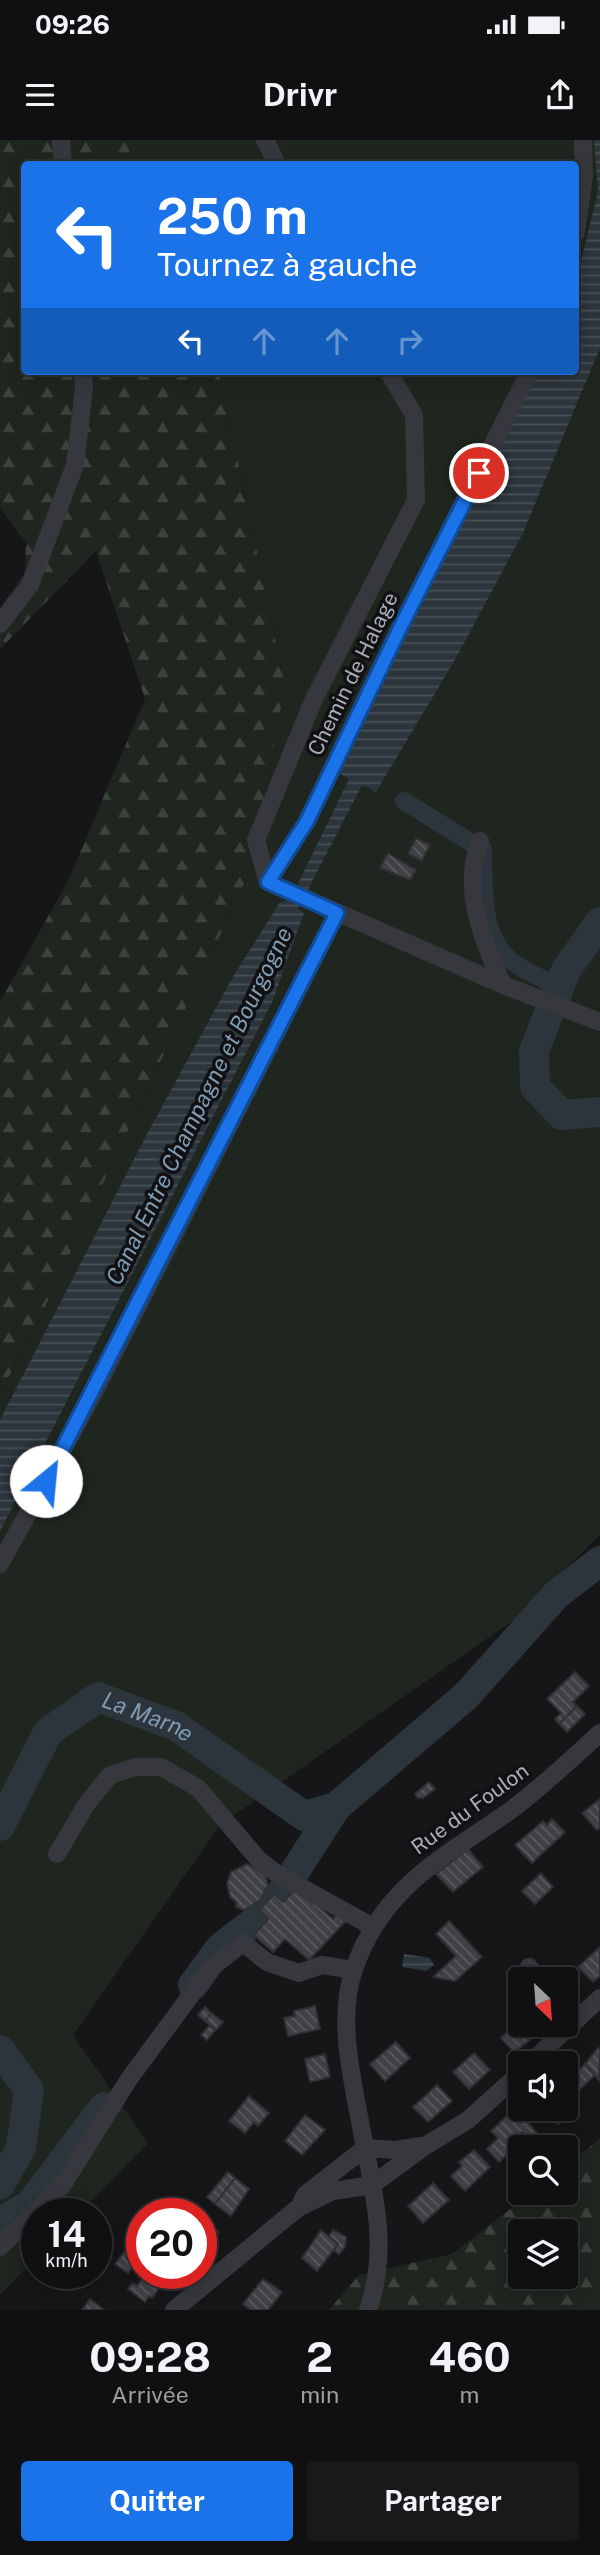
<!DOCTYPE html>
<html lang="fr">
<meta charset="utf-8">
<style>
body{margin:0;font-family:"Public Sans",sans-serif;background:#19191b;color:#f1f3f6;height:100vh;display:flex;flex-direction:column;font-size:26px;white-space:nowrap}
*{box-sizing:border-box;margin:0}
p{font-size:23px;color:#9c9d9f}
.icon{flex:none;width:38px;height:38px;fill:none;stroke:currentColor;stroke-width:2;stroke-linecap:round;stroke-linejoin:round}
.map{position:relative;height:2170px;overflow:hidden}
.panel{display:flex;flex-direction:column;background:#101012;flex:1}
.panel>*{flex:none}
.guide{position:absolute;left:21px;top:21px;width:558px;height:214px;border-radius:7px;box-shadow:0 4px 18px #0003,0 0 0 2px #303032;background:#1a73e8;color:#fff;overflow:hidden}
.needle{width:46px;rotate:155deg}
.controls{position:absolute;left:508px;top:1827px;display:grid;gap:14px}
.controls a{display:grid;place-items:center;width:70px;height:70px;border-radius:7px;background:#101012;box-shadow:0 4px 18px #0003,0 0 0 2px #303032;font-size:35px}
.speed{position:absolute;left:21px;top:2058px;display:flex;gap:14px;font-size:35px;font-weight:700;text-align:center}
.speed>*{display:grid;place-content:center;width:91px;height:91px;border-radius:50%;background:#101012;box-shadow:0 4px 18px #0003,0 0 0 2px #303032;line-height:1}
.speed small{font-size:18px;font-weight:400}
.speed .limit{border:10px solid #d22;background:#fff;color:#111}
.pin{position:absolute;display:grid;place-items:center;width:60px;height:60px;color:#fff;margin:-30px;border:4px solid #fff;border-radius:50%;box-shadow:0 2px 7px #0007}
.me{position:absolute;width:77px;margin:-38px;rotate:28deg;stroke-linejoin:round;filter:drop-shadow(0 0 5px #0008)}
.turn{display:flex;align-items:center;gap:24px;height:147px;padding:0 21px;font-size:32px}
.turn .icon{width:91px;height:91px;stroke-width:2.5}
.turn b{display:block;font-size:49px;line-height:60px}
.lanes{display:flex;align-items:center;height:66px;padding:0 21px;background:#0003;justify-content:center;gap:35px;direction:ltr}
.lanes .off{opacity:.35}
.eta{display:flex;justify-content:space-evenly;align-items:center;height:119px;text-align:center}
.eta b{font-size:42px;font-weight:700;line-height:49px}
.button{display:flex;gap:14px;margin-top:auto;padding:14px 21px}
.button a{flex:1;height:80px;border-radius:7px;background:#1a73e8;color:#fff;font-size:28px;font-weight:700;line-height:80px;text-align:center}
.button a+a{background:#19191b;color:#f1f3f6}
.status{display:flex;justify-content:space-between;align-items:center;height:49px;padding:0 35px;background:#101012;direction:ltr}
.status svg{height:19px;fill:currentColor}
header{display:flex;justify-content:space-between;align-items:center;height:91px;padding:0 21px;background:#101012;font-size:32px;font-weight:700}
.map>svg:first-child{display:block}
.grass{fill:#1e261f}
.forest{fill:url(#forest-firs);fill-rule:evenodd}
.water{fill:url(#water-rules)}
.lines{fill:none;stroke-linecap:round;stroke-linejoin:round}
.canal{stroke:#2c353c;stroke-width:18}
.river{stroke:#2c353c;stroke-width:30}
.building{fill:url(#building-back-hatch);stroke:#303034;stroke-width:2}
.minor{stroke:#37383d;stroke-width:18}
.route-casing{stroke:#114b97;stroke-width:18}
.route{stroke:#1a73e8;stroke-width:12}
.labels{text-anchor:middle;stroke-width:7;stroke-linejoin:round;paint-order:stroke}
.street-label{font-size:21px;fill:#a8adb8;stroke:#111113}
.water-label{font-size:23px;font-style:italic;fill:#7f9bb3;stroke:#111113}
</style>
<div class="status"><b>09:26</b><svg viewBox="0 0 49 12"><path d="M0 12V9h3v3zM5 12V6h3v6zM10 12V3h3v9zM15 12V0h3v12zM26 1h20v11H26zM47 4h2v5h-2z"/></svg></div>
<header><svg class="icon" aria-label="menu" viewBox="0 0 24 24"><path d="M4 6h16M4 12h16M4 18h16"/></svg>Drivr<svg class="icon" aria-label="share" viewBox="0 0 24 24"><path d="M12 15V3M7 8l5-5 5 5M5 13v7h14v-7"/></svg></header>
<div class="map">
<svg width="600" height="2170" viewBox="0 0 600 2170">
<defs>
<pattern id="forest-firs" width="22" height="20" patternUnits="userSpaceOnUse" patternTransform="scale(1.75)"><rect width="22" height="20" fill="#1e261f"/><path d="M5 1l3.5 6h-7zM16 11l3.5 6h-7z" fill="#3c433d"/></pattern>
<pattern id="water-rules" width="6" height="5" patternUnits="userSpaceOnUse" patternTransform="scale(1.75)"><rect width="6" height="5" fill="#2c353c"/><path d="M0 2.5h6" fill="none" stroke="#485056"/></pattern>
<pattern id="building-back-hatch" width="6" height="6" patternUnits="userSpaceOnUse" patternTransform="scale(1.75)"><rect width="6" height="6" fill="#404145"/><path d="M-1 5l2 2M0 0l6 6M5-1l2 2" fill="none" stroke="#595a5e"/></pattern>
</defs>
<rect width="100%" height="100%" fill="#161618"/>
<path class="grass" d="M 128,0 L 600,0 L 600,1395 L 514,1480 L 220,1685 L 73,1895 L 148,2003 L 79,2074 L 37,2074 L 37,2117 L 0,2155 L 0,1252 L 27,1205 L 252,727 L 285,545 L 219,231 L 576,231 L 576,24 L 132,24 Z"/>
<path class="forest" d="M 0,0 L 128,0 L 132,24 L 24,24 L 24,231 L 219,231 L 285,545 L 252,727 L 27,1205 L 0,1252 L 0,862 L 68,741 L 145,559 L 96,411 L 0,509 L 0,468 L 25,432 L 26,403 L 0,368 Z
M 600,1999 L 600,2170 L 329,2170 L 359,2135 L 452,2114 L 531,2053 L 565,2053 L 565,2026 ZM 520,2091 L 565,2091 L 565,2137 L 520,2137 Z"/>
<path class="water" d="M 594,0 L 600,0 L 600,208 L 523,393 L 456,518 L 376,652 L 362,645 L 298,769 L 304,773 L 272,862 L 0,1391 L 0,1280 L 146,996 L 231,840 L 280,762 L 290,760 L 349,639 L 339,633 L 357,588 L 536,231 L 576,231 L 576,142 L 598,51 Z
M 404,1814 L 430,1818 L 434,1825 L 426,1831 L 402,1827 Z"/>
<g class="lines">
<path class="canal" d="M 404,661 L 483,710 C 484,745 480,795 510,820 C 523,831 544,839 559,847"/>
<g class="river">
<path d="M 600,782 L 566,830 L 534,911 L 535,947 L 562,975 L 600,972"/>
<path id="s1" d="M 0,1686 L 48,1592 L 98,1557 L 176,1586 L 304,1676 L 336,1667 L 467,1555 L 556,1455 L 600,1421"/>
<path d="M 278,1758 L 336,1667"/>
<path d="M 193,1845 L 220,1808 L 264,1774"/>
<path d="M 0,1910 L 29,1950 L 21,2008 L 0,2044"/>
<path d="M 0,2082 L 30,2065 L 104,1967"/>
</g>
</g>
<path class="building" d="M 416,698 L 430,705 L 422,721 L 408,714 Z
M 388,713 L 416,730 L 410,740 L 380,728 Z
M 575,1532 L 589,1546 L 573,1562 L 577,1566 L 559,1584 L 555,1579 L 561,1573 L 547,1559 Z
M 577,1566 L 585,1574 L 567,1592 L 559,1584 Z
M 429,1642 L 435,1649 L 423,1658 L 418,1658 L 415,1654 Z
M 600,1659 L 600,1688 L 597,1690 L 582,1673 Z
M 552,1679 L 565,1692 L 532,1723 L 515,1705 L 543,1681 L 547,1685 Z
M 468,1709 L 483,1727 L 453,1752 L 436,1734 Z
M 247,1724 L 265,1734 L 268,1745 L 261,1760 L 244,1770 L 236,1767 L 237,1763 L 230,1757 L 227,1743 L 231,1732 Z
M 541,1733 L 553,1747 L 535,1764 L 522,1751 Z
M 297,1747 L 333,1779 L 338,1774 L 345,1782 L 309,1820 L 285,1799 L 273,1812 L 254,1795 L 268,1779 L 259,1770 L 274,1754 L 283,1762 Z
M 449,1781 L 482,1817 L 455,1841 L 433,1837 L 456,1816 L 436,1794 Z
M 600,1807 L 600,1836 L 593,1842 L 578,1827 Z
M 315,1866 L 320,1889 L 288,1896 L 284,1878 L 295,1876 L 294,1871 Z
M 205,1867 L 211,1873 L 205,1881 L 198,1875 Z
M 211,1873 L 223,1882 L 216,1890 L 205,1881 Z
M 520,1880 L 520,1885 L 536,1885 L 542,1891 L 514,1912 L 501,1898 Z
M 210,1885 L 215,1890 L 207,1900 L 201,1895 Z
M 396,1902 L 410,1918 L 385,1941 L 370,1924 Z
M 598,1908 L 600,1909 L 599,1940 L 585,1924 Z
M 474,1913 L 490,1930 L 469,1949 L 453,1932 Z
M 325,1914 L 330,1937 L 310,1942 L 305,1919 Z
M 585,1924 L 595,1935 L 580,1949 L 565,1933 L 573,1925 L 578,1931 Z
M 565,1933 L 580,1949 L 565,1962 Z
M 437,1945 L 452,1961 L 428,1982 L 413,1967 Z
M 249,1956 L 269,1973 L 258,1986 L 254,1982 L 245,1993 L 229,1981 Z
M 565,1962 L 573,1971 L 558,1984 L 544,1969 L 565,1969 Z
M 515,1968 L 537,1993 L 529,2000 L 522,1992 L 507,2006 L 511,2011 L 499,2022 L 487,2009 L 498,1998 L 491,1991 Z
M 305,1975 L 325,1990 L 302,2015 L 285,2001 Z
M 474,2010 L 490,2027 L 465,2051 L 451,2036 L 462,2026 L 459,2022 Z
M 228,2032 L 235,2038 L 215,2064 L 207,2057 Z
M 235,2038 L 249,2049 L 231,2076 L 215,2064 Z
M 433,2043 L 449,2060 L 423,2083 L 408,2066 Z
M 201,2079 L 219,2092 L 208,2106 L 204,2103 L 201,2107 Z
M 321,2090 L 338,2104 L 317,2131 L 302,2118 Z
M 333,2090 L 346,2097 L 345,2107 L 339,2114 L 334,2110 L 338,2104 L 329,2096 Z
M 126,2110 L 138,2119 L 128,2133 L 115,2124 Z
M 146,2133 L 163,2143 L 152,2158 L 149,2156 L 145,2162 L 128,2149 L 133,2143 L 137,2146 Z
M 263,2139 L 282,2152 L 268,2170 L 251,2170 L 243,2164 Z
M 90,2159 L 104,2170 L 82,2170 Z"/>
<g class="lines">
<path class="minor" d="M 61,0 L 63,24
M 265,0 L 277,24
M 576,92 L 584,36 L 583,0
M 388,231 L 414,275 L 416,360 L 314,559 L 256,700 L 268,742 L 503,845 L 600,882
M 0,484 L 30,445 L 75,325 L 84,249 L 83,231
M 480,701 C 461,750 483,800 503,845
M 268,742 L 307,681 L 403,482 L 530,231
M 0,1424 L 94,1253 L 337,773
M 57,1714 L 86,1665 L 110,1635 L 135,1627 L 161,1627 L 198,1648 L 258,1719 L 276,1733 L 373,1787
M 529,1827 L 540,1839
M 565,1866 L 578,1879
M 530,1923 L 600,1858
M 302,2061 L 306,2054 L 365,2008 L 396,2010 L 421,2006
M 0,2107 L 62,2046 L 129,1939 L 211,1828 L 243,1803 L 267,1822 L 299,1833 L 322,1825 L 353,1830
M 174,2170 L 298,2068 L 333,2051 L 372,2045 L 425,2006 L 468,1980 L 520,1933
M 368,2170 C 390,2108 373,2049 361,1987 C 352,1937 337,1879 354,1829 C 382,1748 442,1718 507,1673 C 540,1649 570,1620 600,1593"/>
</g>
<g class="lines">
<defs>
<path id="route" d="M 46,1341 L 337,773 L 268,742 L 307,681 L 403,482 L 479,333"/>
</defs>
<use href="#route" class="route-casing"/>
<use href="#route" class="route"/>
</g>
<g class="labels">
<g class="street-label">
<text transform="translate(353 534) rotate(-64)" y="7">Chemin de Halage</text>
<text transform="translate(470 1669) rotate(-36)" y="7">Rue du Foulon</text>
</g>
<g class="water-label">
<text transform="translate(199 966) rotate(-64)" y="8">Canal Entre Champagne et Bourgogne</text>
<text dy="8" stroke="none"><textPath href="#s1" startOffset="220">La Marne</textPath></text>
</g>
</g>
</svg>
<div class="controls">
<a><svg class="needle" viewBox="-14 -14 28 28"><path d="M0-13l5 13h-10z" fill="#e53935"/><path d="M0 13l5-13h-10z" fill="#9c9d9f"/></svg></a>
<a><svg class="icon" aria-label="sound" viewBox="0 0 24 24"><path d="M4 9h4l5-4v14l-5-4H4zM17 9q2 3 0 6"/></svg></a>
<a><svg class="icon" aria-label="search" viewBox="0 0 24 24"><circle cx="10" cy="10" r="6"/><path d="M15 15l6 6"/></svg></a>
<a><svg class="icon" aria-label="layers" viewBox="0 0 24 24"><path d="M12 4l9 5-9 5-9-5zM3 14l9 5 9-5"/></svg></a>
</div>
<div class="speed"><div>14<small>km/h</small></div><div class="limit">20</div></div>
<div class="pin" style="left:479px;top:333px;background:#d93025"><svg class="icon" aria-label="arrive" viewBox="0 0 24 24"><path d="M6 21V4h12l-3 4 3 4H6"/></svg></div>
<svg class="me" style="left:46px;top:1341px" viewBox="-20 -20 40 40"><circle r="19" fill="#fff"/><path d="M0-13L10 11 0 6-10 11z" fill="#1a73e8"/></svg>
<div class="guide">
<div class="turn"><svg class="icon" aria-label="left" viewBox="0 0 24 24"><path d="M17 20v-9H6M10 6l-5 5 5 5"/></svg><div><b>250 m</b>Tournez à gauche</div></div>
<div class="lanes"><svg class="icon" aria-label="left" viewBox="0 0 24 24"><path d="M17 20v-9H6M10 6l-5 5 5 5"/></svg><svg class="icon off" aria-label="ahead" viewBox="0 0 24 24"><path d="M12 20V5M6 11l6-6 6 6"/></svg><svg class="icon off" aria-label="ahead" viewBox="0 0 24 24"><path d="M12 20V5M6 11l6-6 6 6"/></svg><svg class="icon off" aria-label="right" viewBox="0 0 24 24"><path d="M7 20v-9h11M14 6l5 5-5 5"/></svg></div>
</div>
</div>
<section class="panel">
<div class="eta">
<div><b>09:28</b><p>Arrivée</p></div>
<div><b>2</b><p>min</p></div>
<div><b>460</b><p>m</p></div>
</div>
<div class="button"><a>Quitter</a><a>Partager</a></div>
</section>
